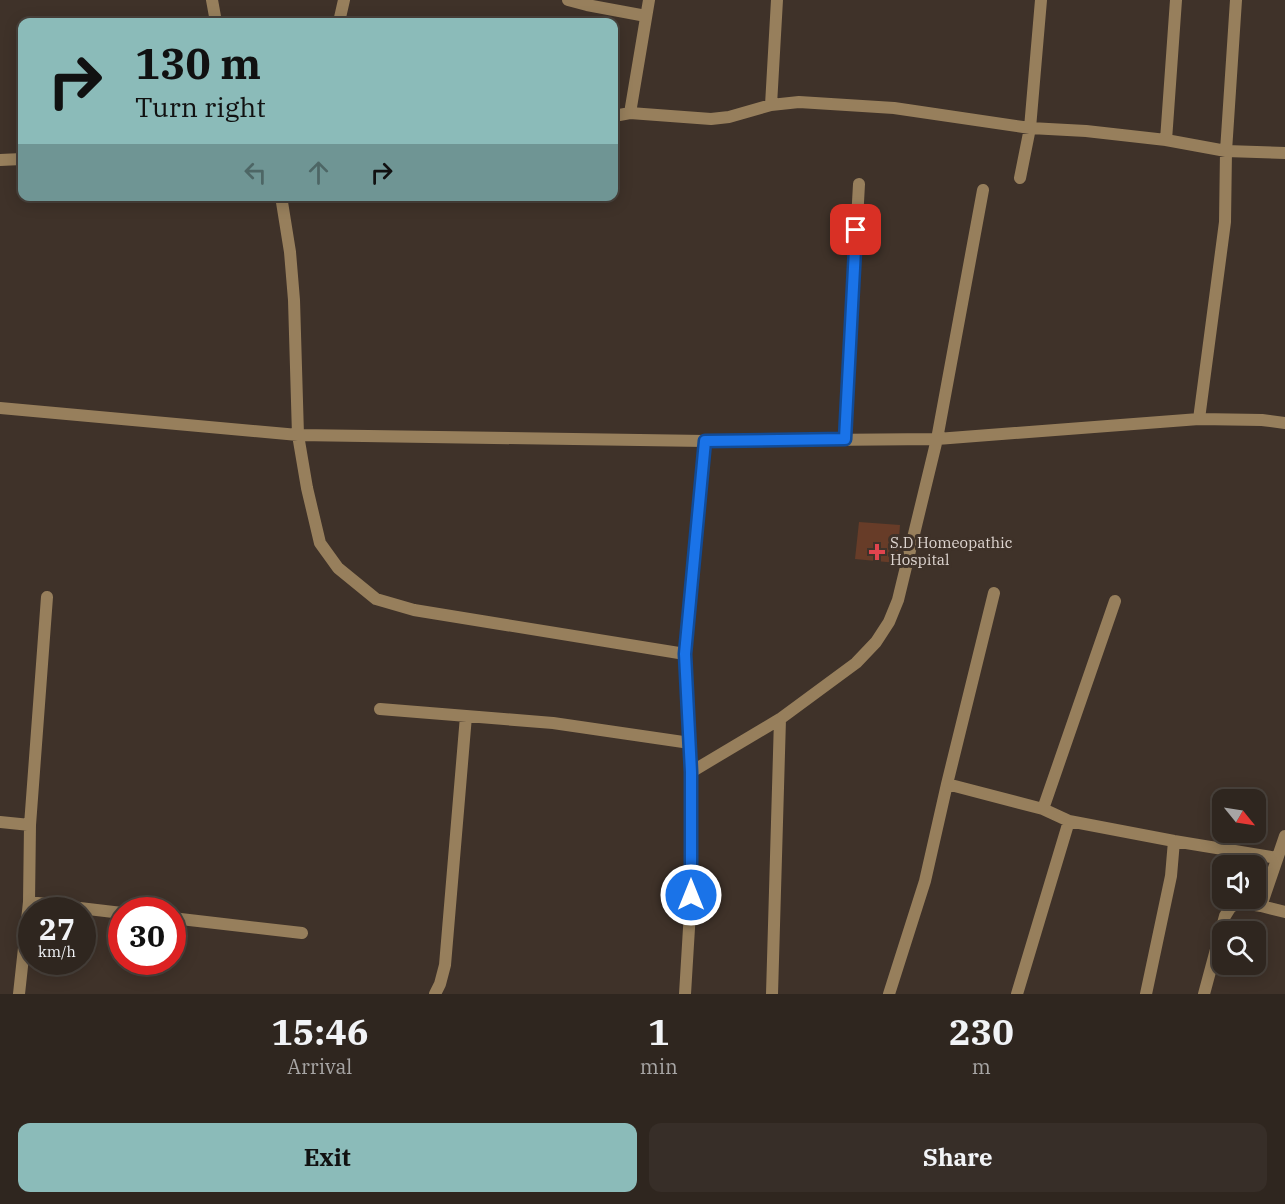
<!DOCTYPE html>
<style>
body{margin:0;font-family:"IBM Plex Serif",serif;background:#372e28;color:#f1f3f6;height:100vh;display:flex;flex-direction:column;font-size:22px;white-space:nowrap}
*{box-sizing:border-box;margin:0}
p{font-size:20px;color:#a7a5a4}
.icon{flex:none;width:33px;height:33px;fill:none;stroke:currentColor;stroke-width:2;stroke-linecap:round;stroke-linejoin:round}
.map{position:relative;height:994px;overflow:hidden}
.drawer{display:flex;flex-direction:column;background:#2f261f;flex:1}
.drawer>*{flex:none}
.hud{position:absolute;left:18px;top:18px;width:600px;height:183px;border-radius:12px;box-shadow:0 3px 15px #0003,0 0 0 2px #4a433d;background:#8bbbb9;color:#111;overflow:hidden}
.needle{width:39px;rotate:120deg}
.fabs{position:absolute;left:1212px;top:789px;display:grid;gap:12px}
.fabs a{display:grid;place-items:center;width:54px;height:54px;border-radius:12px;background:#2f261f;box-shadow:0 3px 15px #0003,0 0 0 2px #4a433d;font-size:30px}
.speed{position:absolute;left:18px;top:897px;display:flex;gap:12px;font-size:30px;font-weight:700;text-align:center}
.speed>*{display:grid;place-content:center;width:78px;height:78px;border-radius:50%;background:#2f261f;box-shadow:0 3px 15px #0003,0 0 0 2px #4a433d;line-height:1}
.speed small{font-size:15px;font-weight:400}
.speed .limit{border:9px solid #d22;background:#fff;color:#111}
.pin{position:absolute;display:grid;place-items:center;width:51px;height:51px;color:#fff;margin:-26px;border-radius:12px;box-shadow:0 3px 9px #0006}
.me{position:absolute;width:66px;margin:-33px;rotate:0deg;stroke-linejoin:round;filter:drop-shadow(0 0 4px #0008)}
.turn{display:flex;align-items:center;gap:21px;height:126px;padding:0 18px;font-size:27px}
.turn .icon{width:78px;height:78px;stroke-width:2.5}
.turn b{display:block;font-size:42px;line-height:51px}
.lanes{display:flex;align-items:center;height:57px;padding:0 18px;background:#0003;justify-content:center;gap:30px;direction:ltr}
.lanes .off{opacity:.35}
.eta{display:flex;justify-content:space-evenly;align-items:center;height:102px;text-align:center}
.eta b{font-size:36px;font-weight:800;line-height:42px}
.action{display:flex;gap:12px;margin-top:auto;padding:12px 18px}
.action a{flex:1;height:69px;border-radius:12px;background:#8bbbb9;color:#111;font-size:24px;font-weight:800;line-height:69px;text-align:center}
.action a+a{background:#372e28;color:#f1f3f6}
.map>svg:first-child{display:block}
.building{fill:#673c28}
.lines{fill:none;stroke-linecap:round;stroke-linejoin:round}
.street{stroke:#977f5c;stroke-width:12}
.route-casing{stroke:#114b97;stroke-width:15}
.route{stroke:#1a73e8;stroke-width:10}
.health-dot{fill:#e0444e;stroke:#3f3229;stroke-width:2}
.labels{text-anchor:middle;stroke-width:6;stroke-linejoin:round;paint-order:stroke}
.poi-label{font-size:15px;fill:#dfd6d1;stroke:#3f3229;text-anchor:start}
</style>
<div class="map">
<svg width="1285" height="994" viewBox="0 0 1285 994">
<rect width="100%" height="100%" fill="#3f3229"/>
<path class="building" d="M 859,522 L 900,525 L 897,563 L 855,559 Z"/>
<g class="lines">
<path class="street" d="M 212,0 L 216,22
M 568,0 L 587,5 L 646,16
M 339,22 L 344,0
M 771,105 L 777,0
M 630,113 L 649,0
M 614,116 L 630,113 L 711,119 L 729,117 L 771,105 L 799,102 L 894,108 L 1030,128 L 1086,131 L 1166,140 L 1226,151 L 1285,153
M 1166,140 L 1176,0
M 0,160 L 22,159
M 1020,178 L 1030,128 L 1041,0
M 281,196 L 290,252 L 294,300 L 298,435 L 307,488 L 320,543 L 338,568 L 376,599 L 414,610 L 685,654
M 0,408 L 298,435 L 705,441 L 937,439 L 1199,419 L 1262,420 L 1285,423
M 1199,419 L 1225,222 L 1226,151 L 1236,0
M 845,439 L 859,184
M 380,709 L 553,723 L 690,743
M 691,772 L 685,654 L 705,441
M 947,784 L 1043,809 L 1069,821
M 1043,809 L 1115,601
M 0,822 L 30,825
M 29,902 L 122,913
M 1261,906 L 1285,836
M 172,918 L 302,933
M 19,994 L 29,902 L 30,825 L 47,597
M 435,994 L 440,984 L 445,965 L 466,716
M 685,994 L 691,895 L 691,772 L 780,719 L 856,663 L 876,642 L 889,622 L 898,600 L 937,439 L 983,190
M 772,994 L 780,719
M 889,994 L 925,881 L 947,784 L 994,593
M 1017,994 L 1069,821 L 1174,841 L 1277,858
M 1146,994 L 1171,876 L 1174,841
M 1204,994 L 1225,916 L 1230,908 L 1238,902 L 1261,906 L 1285,912"/>
</g>
<g class="lines">
<defs>
<path id="route" d="M 691,895 L 691,772 L 685,654 L 705,441 L 845,439 L 856,230"/>
</defs>
<use href="#route" class="route-casing"/>
<use href="#route" class="route"/>
</g>
<path class="health-dot" d="M874 543h6v6h6v6h-6v6h-6v-6h-6v-6h6z"/>
<g class="labels">
<g class="poi-label">
<text x="890" y="548">S.D Homeopathic<tspan x="890" dy="17">Hospital</tspan></text>
</g>
</g>
</svg>
<div class="fabs">
<a><svg class="needle" viewBox="-14 -14 28 28"><path d="M0-13l5 13h-10z" fill="#e53935"/><path d="M0 13l5-13h-10z" fill="#a7a5a4"/></svg></a>
<a><svg class="icon" aria-label="sound" viewBox="0 0 24 24"><path d="M4 9h4l5-4v14l-5-4H4zM17 9q2 3 0 6"/></svg></a>
<a><svg class="icon" aria-label="search" viewBox="0 0 24 24"><circle cx="10" cy="10" r="6"/><path d="M15 15l6 6"/></svg></a>
</div>
<div class="speed"><div>27<small>km/h</small></div><div class="limit">30</div></div>
<div class="pin" style="left:856px;top:230px;background:#d93025"><svg class="icon" aria-label="arrive" viewBox="0 0 24 24"><path d="M6 21V4h12l-3 4 3 4H6"/></svg></div>
<svg class="me" style="left:691px;top:895px" viewBox="-20 -20 40 40"><circle r="17" fill="#1a73e8" stroke="#fff" stroke-width="3"/><path d="M0-11L8 9 0 5-8 9z" fill="#fff"/></svg>
<div class="hud">
<div class="turn"><svg class="icon" aria-label="right" viewBox="0 0 24 24"><path d="M7 20v-9h11M14 6l5 5-5 5"/></svg><div><b>130 m</b>Turn right</div></div>
<div class="lanes"><svg class="icon off" aria-label="left" viewBox="0 0 24 24"><path d="M17 20v-9H6M10 6l-5 5 5 5"/></svg><svg class="icon off" aria-label="ahead" viewBox="0 0 24 24"><path d="M12 20V5M6 11l6-6 6 6"/></svg><svg class="icon" aria-label="right" viewBox="0 0 24 24"><path d="M7 20v-9h11M14 6l5 5-5 5"/></svg></div>
</div>
</div>
<section class="drawer">
<div class="eta">
<div><b>15:46</b><p>Arrival</p></div>
<div><b>1</b><p>min</p></div>
<div><b>230</b><p>m</p></div>
</div>
<div class="action"><a>Exit</a><a>Share</a></div>
</section>
